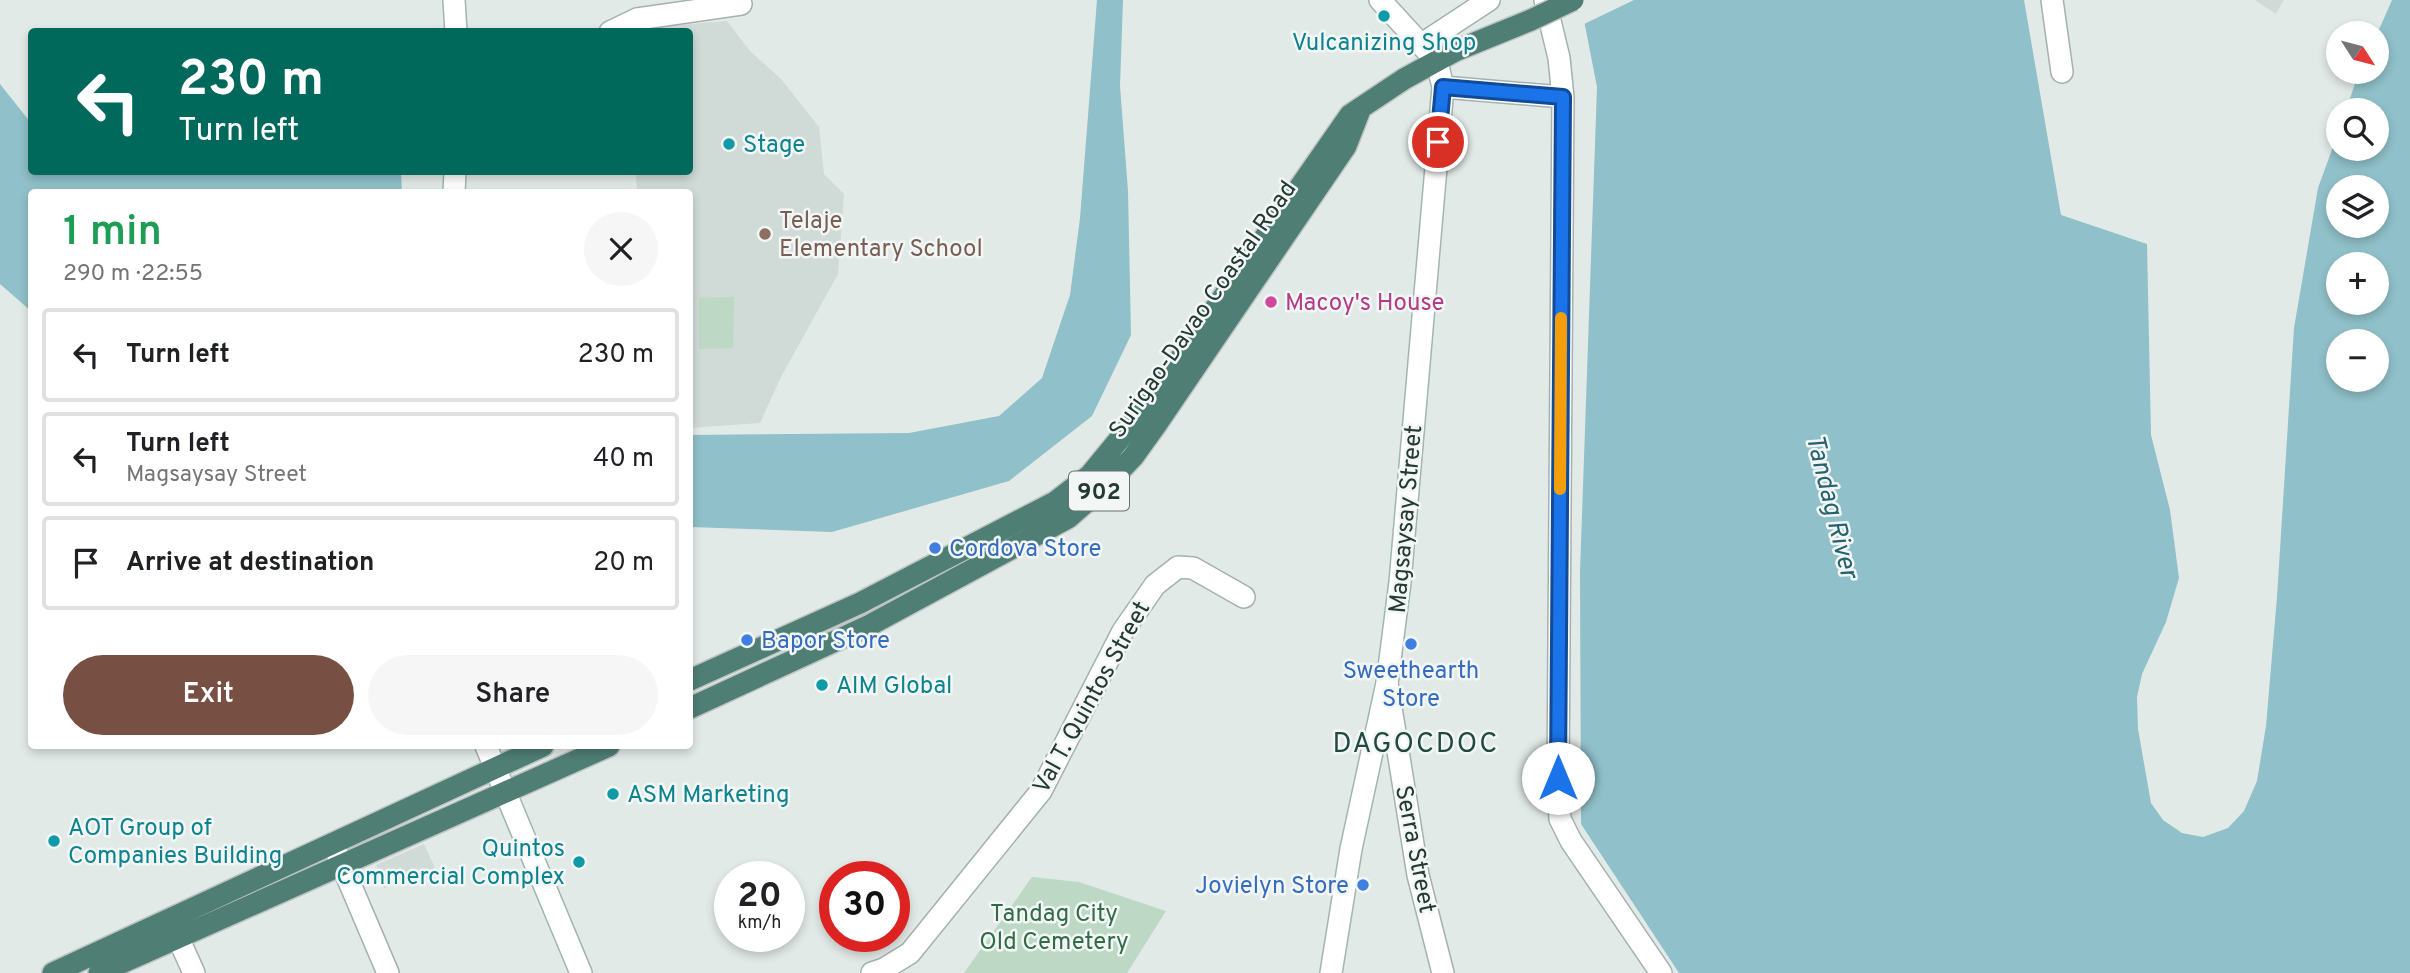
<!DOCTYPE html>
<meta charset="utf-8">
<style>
body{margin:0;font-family:Overpass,sans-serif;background:#f6f6f6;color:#202124;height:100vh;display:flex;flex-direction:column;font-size:26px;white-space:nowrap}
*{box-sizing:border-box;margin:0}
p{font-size:23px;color:#757577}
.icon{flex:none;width:38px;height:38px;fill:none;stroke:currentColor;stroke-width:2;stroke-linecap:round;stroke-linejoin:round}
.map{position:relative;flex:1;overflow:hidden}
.panel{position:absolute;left:28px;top:189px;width:665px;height:560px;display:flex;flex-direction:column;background:#fff;border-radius:7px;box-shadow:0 4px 10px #0003}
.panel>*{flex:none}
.hud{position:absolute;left:28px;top:28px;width:665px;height:147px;border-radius:7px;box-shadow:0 4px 10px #0003;background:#00695c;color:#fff;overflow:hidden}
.needle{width:46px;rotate:126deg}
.fabs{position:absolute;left:2326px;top:21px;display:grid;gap:14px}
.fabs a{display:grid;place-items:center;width:63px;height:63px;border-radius:50%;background:#fff;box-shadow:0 4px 10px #0003;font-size:35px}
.speed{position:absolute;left:714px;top:861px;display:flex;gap:14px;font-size:35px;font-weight:700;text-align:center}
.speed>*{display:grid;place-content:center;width:91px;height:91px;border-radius:50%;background:#fff;box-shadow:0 4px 10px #0003;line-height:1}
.speed small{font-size:18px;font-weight:400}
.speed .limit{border:10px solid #d22;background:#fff;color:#111}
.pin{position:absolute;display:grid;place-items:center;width:60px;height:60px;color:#fff;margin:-30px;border:4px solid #fff;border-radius:50%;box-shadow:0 2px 7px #0007}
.me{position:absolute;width:77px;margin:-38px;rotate:0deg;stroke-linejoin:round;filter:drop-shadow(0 0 5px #0008)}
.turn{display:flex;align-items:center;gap:24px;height:147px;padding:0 35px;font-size:32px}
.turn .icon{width:91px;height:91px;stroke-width:2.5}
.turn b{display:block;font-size:49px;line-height:60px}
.round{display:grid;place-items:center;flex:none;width:74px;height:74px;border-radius:37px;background:#f6f6f6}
.head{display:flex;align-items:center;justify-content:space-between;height:119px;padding:0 35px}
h1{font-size:42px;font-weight:600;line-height:52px;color:#1e9e55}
.primary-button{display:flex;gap:14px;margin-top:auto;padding:14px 35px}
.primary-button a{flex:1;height:80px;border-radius:42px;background:#774f43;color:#fff;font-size:28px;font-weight:600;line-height:80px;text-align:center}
.primary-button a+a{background:#f6f6f6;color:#202124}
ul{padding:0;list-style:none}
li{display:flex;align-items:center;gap:21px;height:94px;margin:0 14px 10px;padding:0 21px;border:4px solid #e0e0e0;border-radius:7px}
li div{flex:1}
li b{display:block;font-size:26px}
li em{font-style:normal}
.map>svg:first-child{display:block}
.built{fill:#d0dad6}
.green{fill:#bdd9c5}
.water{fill:#90c0c9;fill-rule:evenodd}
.pier{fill:#e2eae7}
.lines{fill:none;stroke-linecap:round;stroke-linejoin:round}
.minor-casing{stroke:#a5b1ae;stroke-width:24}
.tertiary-casing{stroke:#a5b1ae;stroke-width:24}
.secondary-casing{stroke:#a2b5ae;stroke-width:24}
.trunk-casing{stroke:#bdc4c2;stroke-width:24}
.minor{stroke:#fff;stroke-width:21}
.tertiary{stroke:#fff;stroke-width:21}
.secondary{stroke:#fff;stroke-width:21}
.trunk{stroke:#4f7e74;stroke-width:21}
.trunk-bridge-casing{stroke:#bdc4c2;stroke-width:24;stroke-linecap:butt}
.trunk-bridge{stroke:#4f7e74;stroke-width:21}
.route-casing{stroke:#114b97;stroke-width:18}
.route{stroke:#1a73e8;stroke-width:12}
.slow{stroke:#f59e0b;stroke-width:12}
.culture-dot{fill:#0f9aa8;stroke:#f2f7f5;stroke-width:2.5}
.education-dot{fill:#8d6e63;stroke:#f2f7f5;stroke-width:2.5}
.hotel-dot{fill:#d1479c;stroke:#f2f7f5;stroke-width:2.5}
.shop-dot{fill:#3f7fe0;stroke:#f2f7f5;stroke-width:2.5}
.labels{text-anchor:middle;stroke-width:5;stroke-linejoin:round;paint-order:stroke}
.shield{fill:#f2f7f5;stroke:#62726e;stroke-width:2}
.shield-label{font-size:23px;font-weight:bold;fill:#243934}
.culture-label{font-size:24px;fill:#0d838f;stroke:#f2f7f5;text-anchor:start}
.education-label{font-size:24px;fill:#785e54;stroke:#f2f7f5;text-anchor:start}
.hotel-label{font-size:24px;fill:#b23c85;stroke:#f2f7f5;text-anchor:start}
.street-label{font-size:24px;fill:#243934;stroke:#f2f7f5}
.shop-label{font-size:24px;fill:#366cbe;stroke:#f2f7f5;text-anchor:start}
.park-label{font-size:24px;fill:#336b49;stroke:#f2f7f5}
.water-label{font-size:26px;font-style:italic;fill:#25616e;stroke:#f2f7f5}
.quarter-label{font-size:28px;letter-spacing:2px;fill:#224940;stroke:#f2f7f5}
</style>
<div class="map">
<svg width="2410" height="973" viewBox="0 0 2410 973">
<rect width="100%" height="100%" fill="#e2eae7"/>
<path class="built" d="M 2255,0 L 2284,0 L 2276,14 Z
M 727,21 L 750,51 L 781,79 L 819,127 L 824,174 L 844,194 L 838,274 L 781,377 L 760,423 L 690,428 L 690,192 L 637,192 L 636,172 L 690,172 L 690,32 L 630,31 L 630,29 Z
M 424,844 L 435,868 L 384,888 L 376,865 Z"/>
<path class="green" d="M 734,297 L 733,348 L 699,349 L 699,298 Z
M 1032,877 L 1079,882 L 1166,911 L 1127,973 L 964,973 Z"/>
<path class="water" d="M 1097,0 L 1123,0 L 1120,86 L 1128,191 L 1131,335 L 1092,416 L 1009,481 L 832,532 L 690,527 L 690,435 L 909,433 L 999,416 L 1042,378 L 1070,295 L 1080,218 Z
M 1580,0 L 2024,0 L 2061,215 L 2147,244 L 2151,435 L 2170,510 L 2179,578 L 2166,622 L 2142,674 L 2137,697 L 2138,729 L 2151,803 L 2163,820 L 2182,833 L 2203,837 L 2228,828 L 2244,811 L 2257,781 L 2266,726 L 2277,597 L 2294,328 L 2318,188 L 2338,133 L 2338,149 L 2376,149 L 2376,110 L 2346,110 L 2359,72 L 2376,72 L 2377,34 L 2392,0 L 2410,0 L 2410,973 L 1679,973 L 1581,824 L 1580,572 L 1597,87 ZM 2338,187 L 2376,187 L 2376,226 L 2338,226 ZM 2338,264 L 2376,264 L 2376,303 L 2338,303 ZM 2338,341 L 2376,341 L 2376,380 L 2338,380 Z
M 0,84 L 31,123 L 32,172 L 401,172 L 402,192 L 32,192 L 31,311 L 0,284 Z"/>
<path class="pier" d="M 1577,0 L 1634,0 L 1582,25 Z"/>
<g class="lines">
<defs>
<path id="minor" d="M 1545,0 L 1559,58 L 1563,97 L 1558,778 L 1560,819 L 1571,841 L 1661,973
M 2052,0 L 2062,72
M 610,32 L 637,19 L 741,4
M 1422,44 L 1489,0
M 1443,87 L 1563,97
M 333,844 L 388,973
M 171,922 L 194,973
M 872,973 L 884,969 L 910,953 L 1041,791 L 1123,631 L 1155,585 L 1178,567 L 1193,568 L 1244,597"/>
<path id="tertiary" d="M 1387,683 L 1418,875 L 1443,973"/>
<path id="secondary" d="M 454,0 L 456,32
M 454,192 L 455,172
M 486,746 L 581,973
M 1331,973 L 1351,849 L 1387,683 L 1400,582 L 1443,87 L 1437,62 L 1380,0"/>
<path id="trunk" d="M 690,680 L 860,603 L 1055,502 L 1090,475 L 1150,402 L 1350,115 L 1404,79 L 1455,51 L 1531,20
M 690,708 L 870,625 L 1068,518 L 1107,484 L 1133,457 L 1156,425 L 1346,146 L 1360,110
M 53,973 L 543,746
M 99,973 L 609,746"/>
</defs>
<use href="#minor" class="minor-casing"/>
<use href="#tertiary" class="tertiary-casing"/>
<use href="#secondary" class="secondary-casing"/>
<use href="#trunk" class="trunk-casing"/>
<use href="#minor" class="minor"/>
<use href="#tertiary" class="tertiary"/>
<use href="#secondary" class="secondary"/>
<use href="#trunk" class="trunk"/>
<defs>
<path id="trunk-bridge" d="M 1531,20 L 1573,0"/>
</defs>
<use href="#trunk-bridge" class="trunk-bridge-casing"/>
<use href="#trunk-bridge" class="trunk-bridge"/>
</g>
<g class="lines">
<defs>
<path id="route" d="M 1438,142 L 1443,87 L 1563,97 L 1558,778"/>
</defs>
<use href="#route" class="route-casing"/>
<use href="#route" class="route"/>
<path class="slow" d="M 1560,489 L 1561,318"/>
</g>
<g class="culture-dot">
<circle cx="1384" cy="16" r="7"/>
<circle cx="729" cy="144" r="7"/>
<circle cx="822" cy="685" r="7"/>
<circle cx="613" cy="794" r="7"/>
<circle cx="54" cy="841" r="7"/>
<circle cx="579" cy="862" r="7"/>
</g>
<circle class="education-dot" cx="765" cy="234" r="7"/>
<circle class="hotel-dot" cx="1271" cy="302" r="7"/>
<g class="shop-dot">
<circle cx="935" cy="548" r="7"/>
<circle cx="747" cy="640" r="7"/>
<circle cx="1411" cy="644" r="7"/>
<circle cx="1363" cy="885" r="7"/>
</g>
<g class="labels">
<rect class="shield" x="1069" y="471.5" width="60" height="39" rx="5"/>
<g class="shield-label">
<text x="1099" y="499">902</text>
</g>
<g class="culture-label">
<text x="1384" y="50" text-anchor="middle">Vulcanizing Shop</text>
<text x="743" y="152">Stage</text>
<text x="836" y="693">AIM Global</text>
<text x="627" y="802">ASM Marketing</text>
<text x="68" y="835">AOT Group of<tspan x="68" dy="28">Companies Building</tspan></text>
<text x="565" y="856" text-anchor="end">Quintos<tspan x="565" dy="28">Commercial Complex</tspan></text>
</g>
<g class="education-label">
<text x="779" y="228">Telaje<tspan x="779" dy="28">Elementary School</tspan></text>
</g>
<g class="hotel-label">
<text x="1285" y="310">Macoy's House</text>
</g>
<g class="street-label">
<text transform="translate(1202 309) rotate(-55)" y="8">Surigao-Davao Coastal Road</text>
<text transform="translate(1405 519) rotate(-85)" y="8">Magsaysay Street</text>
<text transform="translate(1091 697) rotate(-61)" y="8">Val T. Quintos Street</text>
<text transform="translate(1416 849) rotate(79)" y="8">Serra Street</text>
</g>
<g class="shop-label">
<text x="949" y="556">Cordova Store</text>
<text x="761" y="648">Bapor Store</text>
<text x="1411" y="678" text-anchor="middle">Sweethearth<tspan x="1411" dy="28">Store</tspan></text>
<text x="1349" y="893" text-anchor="end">Jovielyn Store</text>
</g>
<g class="park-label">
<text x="1054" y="921">Tandag City<tspan x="1054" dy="28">Old Cemetery</tspan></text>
</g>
<g class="water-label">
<text transform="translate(1833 506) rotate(76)" y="9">Tandag River</text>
</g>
<g class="quarter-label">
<text x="1416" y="752">DAGOCDOC</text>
</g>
</g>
</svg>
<div class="fabs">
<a><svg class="needle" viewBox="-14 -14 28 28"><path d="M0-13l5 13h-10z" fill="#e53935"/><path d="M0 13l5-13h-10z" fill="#757577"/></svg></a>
<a><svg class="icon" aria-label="search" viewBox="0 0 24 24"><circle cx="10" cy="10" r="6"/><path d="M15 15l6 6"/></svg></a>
<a><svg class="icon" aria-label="layers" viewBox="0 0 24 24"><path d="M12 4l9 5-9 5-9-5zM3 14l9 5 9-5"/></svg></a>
<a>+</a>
<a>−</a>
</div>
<div class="speed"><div>20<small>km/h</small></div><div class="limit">30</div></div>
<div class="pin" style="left:1438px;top:142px;background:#d93025"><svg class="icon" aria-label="arrive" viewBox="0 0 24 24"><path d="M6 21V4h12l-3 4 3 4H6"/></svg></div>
<svg class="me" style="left:1558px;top:778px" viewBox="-20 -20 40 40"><circle r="19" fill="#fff"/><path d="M0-13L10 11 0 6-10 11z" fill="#1a73e8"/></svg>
<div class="hud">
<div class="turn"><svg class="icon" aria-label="left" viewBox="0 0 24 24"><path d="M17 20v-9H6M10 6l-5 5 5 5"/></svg><div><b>230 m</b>Turn left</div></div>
</div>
<section class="panel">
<div class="head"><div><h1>1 min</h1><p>290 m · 22:55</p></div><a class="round"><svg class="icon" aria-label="close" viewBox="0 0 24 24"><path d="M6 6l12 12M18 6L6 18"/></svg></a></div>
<ul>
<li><svg class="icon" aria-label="left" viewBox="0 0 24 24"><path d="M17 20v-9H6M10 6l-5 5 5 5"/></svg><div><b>Turn left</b></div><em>230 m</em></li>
<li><svg class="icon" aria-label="left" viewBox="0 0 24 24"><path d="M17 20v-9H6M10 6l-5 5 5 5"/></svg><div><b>Turn left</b><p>Magsaysay Street</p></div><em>40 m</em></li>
<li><svg class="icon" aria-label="arrive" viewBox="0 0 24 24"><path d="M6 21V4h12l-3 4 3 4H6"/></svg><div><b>Arrive at destination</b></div><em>20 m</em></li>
</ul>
<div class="primary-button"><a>Exit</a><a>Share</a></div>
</section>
</div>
